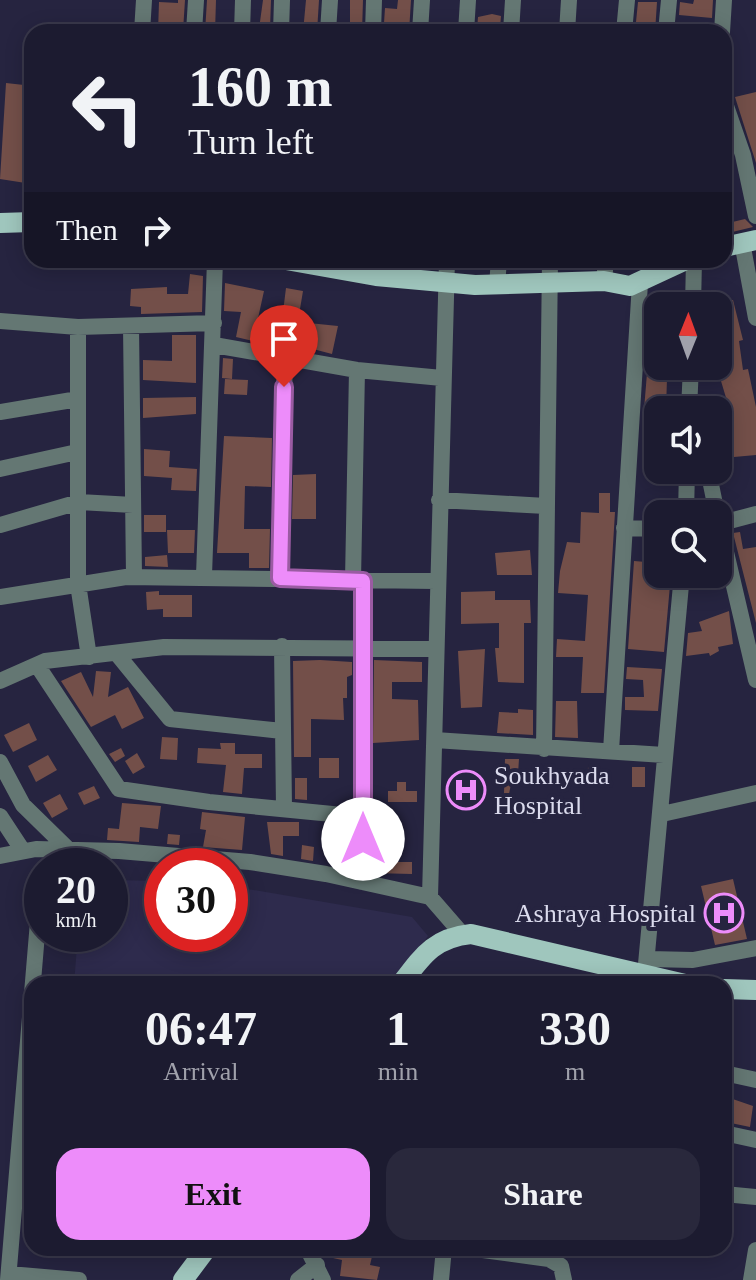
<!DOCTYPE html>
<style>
body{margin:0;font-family:"Times New Roman",serif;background:#29283c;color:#f1f3f6;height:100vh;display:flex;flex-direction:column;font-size:30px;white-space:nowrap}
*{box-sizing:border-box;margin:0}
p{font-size:26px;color:#a0a1ab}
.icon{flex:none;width:44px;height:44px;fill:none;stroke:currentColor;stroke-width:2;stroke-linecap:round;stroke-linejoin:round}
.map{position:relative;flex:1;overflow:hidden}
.side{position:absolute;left:24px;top:976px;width:708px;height:280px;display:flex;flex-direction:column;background:#1c1b30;border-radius:24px;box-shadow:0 4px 20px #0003,0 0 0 2px #3a394c}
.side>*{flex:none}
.banner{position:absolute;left:24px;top:24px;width:708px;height:244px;border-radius:24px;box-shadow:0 4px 20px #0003,0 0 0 2px #3a394c;background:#1c1b30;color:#f1f3f6;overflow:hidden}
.needle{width:52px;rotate:1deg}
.controls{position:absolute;left:644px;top:292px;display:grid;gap:16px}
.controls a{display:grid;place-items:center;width:88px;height:88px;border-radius:16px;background:#1c1b30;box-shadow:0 4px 20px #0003,0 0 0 2px #3a394c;font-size:40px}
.speed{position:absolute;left:24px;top:848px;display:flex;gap:16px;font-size:40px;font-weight:700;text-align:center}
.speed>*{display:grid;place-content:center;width:104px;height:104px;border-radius:50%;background:#1c1b30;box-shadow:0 4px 20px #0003,0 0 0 2px #3a394c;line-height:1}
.speed small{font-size:20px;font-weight:400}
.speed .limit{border:12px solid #d22;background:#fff;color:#111}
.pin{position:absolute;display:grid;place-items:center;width:68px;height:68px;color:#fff;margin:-82px -34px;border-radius:50% 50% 50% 0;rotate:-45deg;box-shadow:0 0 8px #0007}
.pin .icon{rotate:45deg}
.me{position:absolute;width:88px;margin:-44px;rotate:0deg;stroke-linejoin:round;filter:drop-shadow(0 0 6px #0008)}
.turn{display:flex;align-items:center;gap:28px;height:168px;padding:0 32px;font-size:36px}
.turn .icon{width:104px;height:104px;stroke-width:2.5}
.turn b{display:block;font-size:56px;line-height:68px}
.then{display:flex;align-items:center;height:76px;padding:0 32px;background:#0003;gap:16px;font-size:30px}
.eta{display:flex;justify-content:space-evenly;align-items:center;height:136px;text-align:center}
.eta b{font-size:48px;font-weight:600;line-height:56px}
.action{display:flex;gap:16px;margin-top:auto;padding:16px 32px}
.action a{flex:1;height:92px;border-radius:24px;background:#ed8cfa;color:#111;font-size:32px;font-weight:600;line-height:92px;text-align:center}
.action a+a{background:#29283c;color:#f1f3f6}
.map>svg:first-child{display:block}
.built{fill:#2e2b4d}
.building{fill:#734f49}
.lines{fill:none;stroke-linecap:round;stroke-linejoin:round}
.minor{stroke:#647773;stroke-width:16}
.major{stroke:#9fc6bd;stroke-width:20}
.route-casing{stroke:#9a5ba2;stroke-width:20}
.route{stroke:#ed8cfa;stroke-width:14}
.labels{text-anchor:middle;stroke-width:8;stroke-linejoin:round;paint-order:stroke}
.poi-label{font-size:26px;fill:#dbdbed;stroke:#262440;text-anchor:start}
</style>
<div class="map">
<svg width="756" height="1280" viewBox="0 0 756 1280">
<rect width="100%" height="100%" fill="#262440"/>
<path class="built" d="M 110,880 L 162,881 L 162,934 L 230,934 L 230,886 L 412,917 L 428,936 L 392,984 L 74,984 L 78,934 L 110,934 Z"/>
<path class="building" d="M 178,0 L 185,0 L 183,31 L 158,32 L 159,2 L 178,3 Z
M 207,0 L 216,0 L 215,32 L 205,32 Z
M 263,0 L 271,0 L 270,29 L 259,29 Z
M 306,0 L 319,0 L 317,32 L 303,32 Z
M 350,0 L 363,0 L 362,32 L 350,32 Z
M 398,0 L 411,0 L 409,32 L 396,32 L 396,23 L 384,23 L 385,8 L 397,9 Z
M 694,0 L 713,0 L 712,18 L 679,15 L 680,2 L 693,4 Z
M 638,2 L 657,2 L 655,32 L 635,32 Z
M 492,14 L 501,16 L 500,28 L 477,30 L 478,17 Z
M 26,66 L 32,66 L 32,184 L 0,179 L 6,83 L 24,85 Z
M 756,92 L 756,163 L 735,97 Z
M 745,219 L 753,227 L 724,234 L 724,224 Z
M 576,260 L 595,260 L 594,268 L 576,269 Z
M 190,274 L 203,276 L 202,312 L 141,314 L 141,307 L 130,306 L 131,289 L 167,287 L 167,294 L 188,294 Z
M 225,283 L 264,291 L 253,341 L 236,337 L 241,312 L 224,311 Z
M 286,288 L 303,291 L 298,321 L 282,320 Z
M 733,300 L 743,340 L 739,341 L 743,370 L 748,369 L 756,407 L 756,455 L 723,458 L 719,440 L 734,437 L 729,415 L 722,416 L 719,403 L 727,401 L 718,371 L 718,311 L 721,311 L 719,302 Z
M 299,322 L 338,326 L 332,354 L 294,344 Z
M 172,335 L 196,335 L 196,383 L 143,380 L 143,360 L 172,361 Z
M 223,358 L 233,359 L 232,379 L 222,378 Z
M 648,361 L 658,361 L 658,366 L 680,366 L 679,379 L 667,378 L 666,410 L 658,410 L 658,436 L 642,434 Z
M 225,379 L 248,380 L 247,395 L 224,394 Z
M 196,397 L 196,414 L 143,418 L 143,398 Z
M 224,436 L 272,438 L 271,487 L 245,486 L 244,529 L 270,529 L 269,568 L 249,568 L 249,553 L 217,553 Z
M 144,449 L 170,451 L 169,467 L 197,469 L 196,491 L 171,490 L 172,478 L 144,476 Z
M 316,474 L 316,519 L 292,519 L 293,475 Z
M 599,493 L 610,493 L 610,512 L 615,512 L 604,693 L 581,693 L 583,657 L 556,657 L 557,639 L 585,641 L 588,595 L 558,593 L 560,571 L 567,542 L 580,543 L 581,512 L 599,513 Z
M 144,515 L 166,515 L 166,532 L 144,532 Z
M 167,530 L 195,530 L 194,553 L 168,553 Z
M 740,532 L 743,549 L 756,547 L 756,623 L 733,533 Z
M 530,550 L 532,575 L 497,575 L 495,553 Z
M 167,555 L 168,567 L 145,566 L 145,557 Z
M 634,561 L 658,563 L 658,574 L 671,574 L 664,652 L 628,649 Z
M 159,591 L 159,595 L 192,595 L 192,617 L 163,617 L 163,609 L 147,610 L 146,592 Z
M 495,591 L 495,600 L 530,600 L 531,623 L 524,623 L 524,683 L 498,682 L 495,648 L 499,648 L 499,623 L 461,624 L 461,592 Z
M 729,611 L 733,644 L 718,647 L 719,651 L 710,656 L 709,653 L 686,656 L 688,633 L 702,631 L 699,622 Z
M 485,649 L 482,707 L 461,708 L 458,651 Z
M 320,660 L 352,662 L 352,675 L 347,677 L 347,698 L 343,698 L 344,720 L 311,719 L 311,757 L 294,757 L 293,661 Z
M 374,660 L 422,662 L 422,682 L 392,682 L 392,699 L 418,700 L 419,740 L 373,743 Z
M 627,667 L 662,669 L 658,711 L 625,710 L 625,697 L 644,697 L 643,680 L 626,679 Z
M 96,671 L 111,672 L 108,697 L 128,687 L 144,718 L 122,729 L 115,715 L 91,727 L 61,681 L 81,672 L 93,697 Z
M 556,701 L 577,701 L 578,738 L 555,737 Z
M 518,709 L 533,710 L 533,735 L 497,733 L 499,712 L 518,713 Z
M 29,723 L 37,740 L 13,752 L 4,735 Z
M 162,737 L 178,738 L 177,760 L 160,759 Z
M 220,743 L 235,743 L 235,754 L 262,754 L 262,768 L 244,768 L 242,794 L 223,792 L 226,765 L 197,763 L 198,748 L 221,749 Z
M 121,748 L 125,756 L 115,762 L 109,754 Z
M 137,753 L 145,767 L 133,774 L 125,761 Z
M 48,755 L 57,770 L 36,782 L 28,766 Z
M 319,758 L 339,758 L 339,778 L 319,778 Z
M 505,759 L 519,759 L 518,774 L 513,774 L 509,794 L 504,794 Z
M 588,767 L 600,767 L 599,787 L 587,786 Z
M 632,767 L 645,767 L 645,787 L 632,787 Z
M 295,778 L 307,778 L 307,800 L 295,799 Z
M 452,781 L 480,787 L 476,806 L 448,800 Z
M 397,782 L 406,782 L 406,791 L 417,791 L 417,802 L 388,802 L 388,791 L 397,791 Z
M 94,786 L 100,798 L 84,805 L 78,793 Z
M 60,794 L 68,809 L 52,818 L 43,803 Z
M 122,803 L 161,806 L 158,829 L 140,827 L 139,842 L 107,840 L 108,828 L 119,829 Z
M372 812a6 6 0 1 1 12 0a6 6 0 1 1-12 0Z
M 202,812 L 245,817 L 242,850 L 203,847 L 206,830 L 200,829 Z
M 267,822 L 299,822 L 299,836 L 283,836 L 283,856 L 271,854 Z
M 391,826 L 403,826 L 403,839 L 391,839 Z
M 168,834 L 180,835 L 179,845 L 167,844 Z
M 373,840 L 387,840 L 387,862 L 412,862 L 412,874 L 373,873 Z
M 302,845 L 314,847 L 313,861 L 301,859 Z
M 333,847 L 344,848 L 342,866 L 330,864 Z
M 733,879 L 747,939 L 715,945 L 701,886 Z
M 724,1096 L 753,1106 L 750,1127 L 726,1122 Z
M 326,1248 L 374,1248 L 370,1265 L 380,1267 L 377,1280 L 340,1276 L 342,1260 L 324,1256 Z"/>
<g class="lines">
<path class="minor" d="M 142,32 L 144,0
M 194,32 L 196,0
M 242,32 L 243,0
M 281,32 L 282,0
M 328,32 L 330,0
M 373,32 L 374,0
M 420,32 L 422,0
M 466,32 L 468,0
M 511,32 L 513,0
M 567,32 L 569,0
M 624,32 L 627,0
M 666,32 L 669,0
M 722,32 L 724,0
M 724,100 L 743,155 L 756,216
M 742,242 L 756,318
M 402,278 L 403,260
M 604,281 L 606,260
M 497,285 L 499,260
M 693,306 L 694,260
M 0,321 L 78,327 L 214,323
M 131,326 L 134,577
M 78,327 L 78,584 L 89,657
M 214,345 L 357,370 L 442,378
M 689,410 L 691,366
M 0,412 L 78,399
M 0,469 L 77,452
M 708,470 L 717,514
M 439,500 L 546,506
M 686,514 L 687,470
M 718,518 L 756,680
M 718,524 L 756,514
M 0,525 L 79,502 L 133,505
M 624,528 L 658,529
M 204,576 L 215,260
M 280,578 L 285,355
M 353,580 L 357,370
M 0,597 L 126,577 L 436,581
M 282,646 L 284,808
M 117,654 L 170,719 L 282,731
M 37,665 L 119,789 L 209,802 L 363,817
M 0,681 L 45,661 L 164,647 L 435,649
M 435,740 L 664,755
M 544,749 L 550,260
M 611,751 L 640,283
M 0,762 L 23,805 L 71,852
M 662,814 L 756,793
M 0,816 L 23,851
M 0,856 L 36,849 L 119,851 L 250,862 L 326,874 L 430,897 L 463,935
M 362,882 L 363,581
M 430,897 L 447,260
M 649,959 L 693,960 L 756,948
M 645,975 L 682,574
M 724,1073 L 756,1080
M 724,1133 L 756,1140
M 724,1194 L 756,1197
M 307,1248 L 323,1280
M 468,1248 L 549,1259 L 561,1266 L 564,1280
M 9,1274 L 79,1280
M 8,1280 L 42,874
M 298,1280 L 317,1265
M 441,1280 L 444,1248
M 751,1280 L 756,1250"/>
<path class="major" d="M 0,223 L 32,222
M 724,247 L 756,240
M 286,260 L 376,276 L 475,285 L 604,281 L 630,286 L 686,260
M 401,984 C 423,955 434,938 471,934 L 685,984
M 724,989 L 756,990
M 183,1280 L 207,1248"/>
</g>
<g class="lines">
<defs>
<path id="route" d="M 284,387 L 280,578 L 363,581 L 363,839"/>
</defs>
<use href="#route" class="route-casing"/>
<use href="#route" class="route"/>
</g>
<defs>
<symbol id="hospital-ring" viewBox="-11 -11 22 22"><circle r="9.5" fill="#262440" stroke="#ed8cfa" stroke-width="1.5"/><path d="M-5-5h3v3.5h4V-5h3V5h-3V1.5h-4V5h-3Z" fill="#ed8cfa"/></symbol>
</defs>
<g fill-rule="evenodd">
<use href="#hospital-ring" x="444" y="768" width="44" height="44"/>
<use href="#hospital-ring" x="702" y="891" width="44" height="44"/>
</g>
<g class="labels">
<g class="poi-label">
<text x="494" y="784">Soukhyada<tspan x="494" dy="30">Hospital</tspan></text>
<text x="696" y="922" text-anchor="end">Ashraya Hospital</text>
</g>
</g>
</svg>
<div class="controls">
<a><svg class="needle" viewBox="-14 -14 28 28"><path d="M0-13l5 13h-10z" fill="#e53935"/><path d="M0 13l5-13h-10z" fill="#a0a1ab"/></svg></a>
<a><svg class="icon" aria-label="sound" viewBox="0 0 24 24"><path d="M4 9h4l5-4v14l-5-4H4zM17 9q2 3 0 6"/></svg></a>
<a><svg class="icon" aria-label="search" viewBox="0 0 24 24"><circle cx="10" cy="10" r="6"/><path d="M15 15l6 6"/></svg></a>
</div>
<div class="speed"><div>20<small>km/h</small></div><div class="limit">30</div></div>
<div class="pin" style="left:284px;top:387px;background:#d93025"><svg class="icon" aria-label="arrive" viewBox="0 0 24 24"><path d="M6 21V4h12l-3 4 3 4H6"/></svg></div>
<svg class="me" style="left:363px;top:839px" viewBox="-20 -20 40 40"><circle r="19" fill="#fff"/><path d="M0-13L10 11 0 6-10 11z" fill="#ed8cfa"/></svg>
<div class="banner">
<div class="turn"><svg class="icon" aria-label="left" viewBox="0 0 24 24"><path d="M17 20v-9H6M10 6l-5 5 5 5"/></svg><div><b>160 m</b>Turn left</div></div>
<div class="then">Then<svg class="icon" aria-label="right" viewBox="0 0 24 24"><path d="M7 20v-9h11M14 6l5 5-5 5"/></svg></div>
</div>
<section class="side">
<div class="eta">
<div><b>06:47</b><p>Arrival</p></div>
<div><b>1</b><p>min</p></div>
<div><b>330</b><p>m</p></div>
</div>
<div class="action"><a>Exit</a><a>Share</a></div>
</section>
</div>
